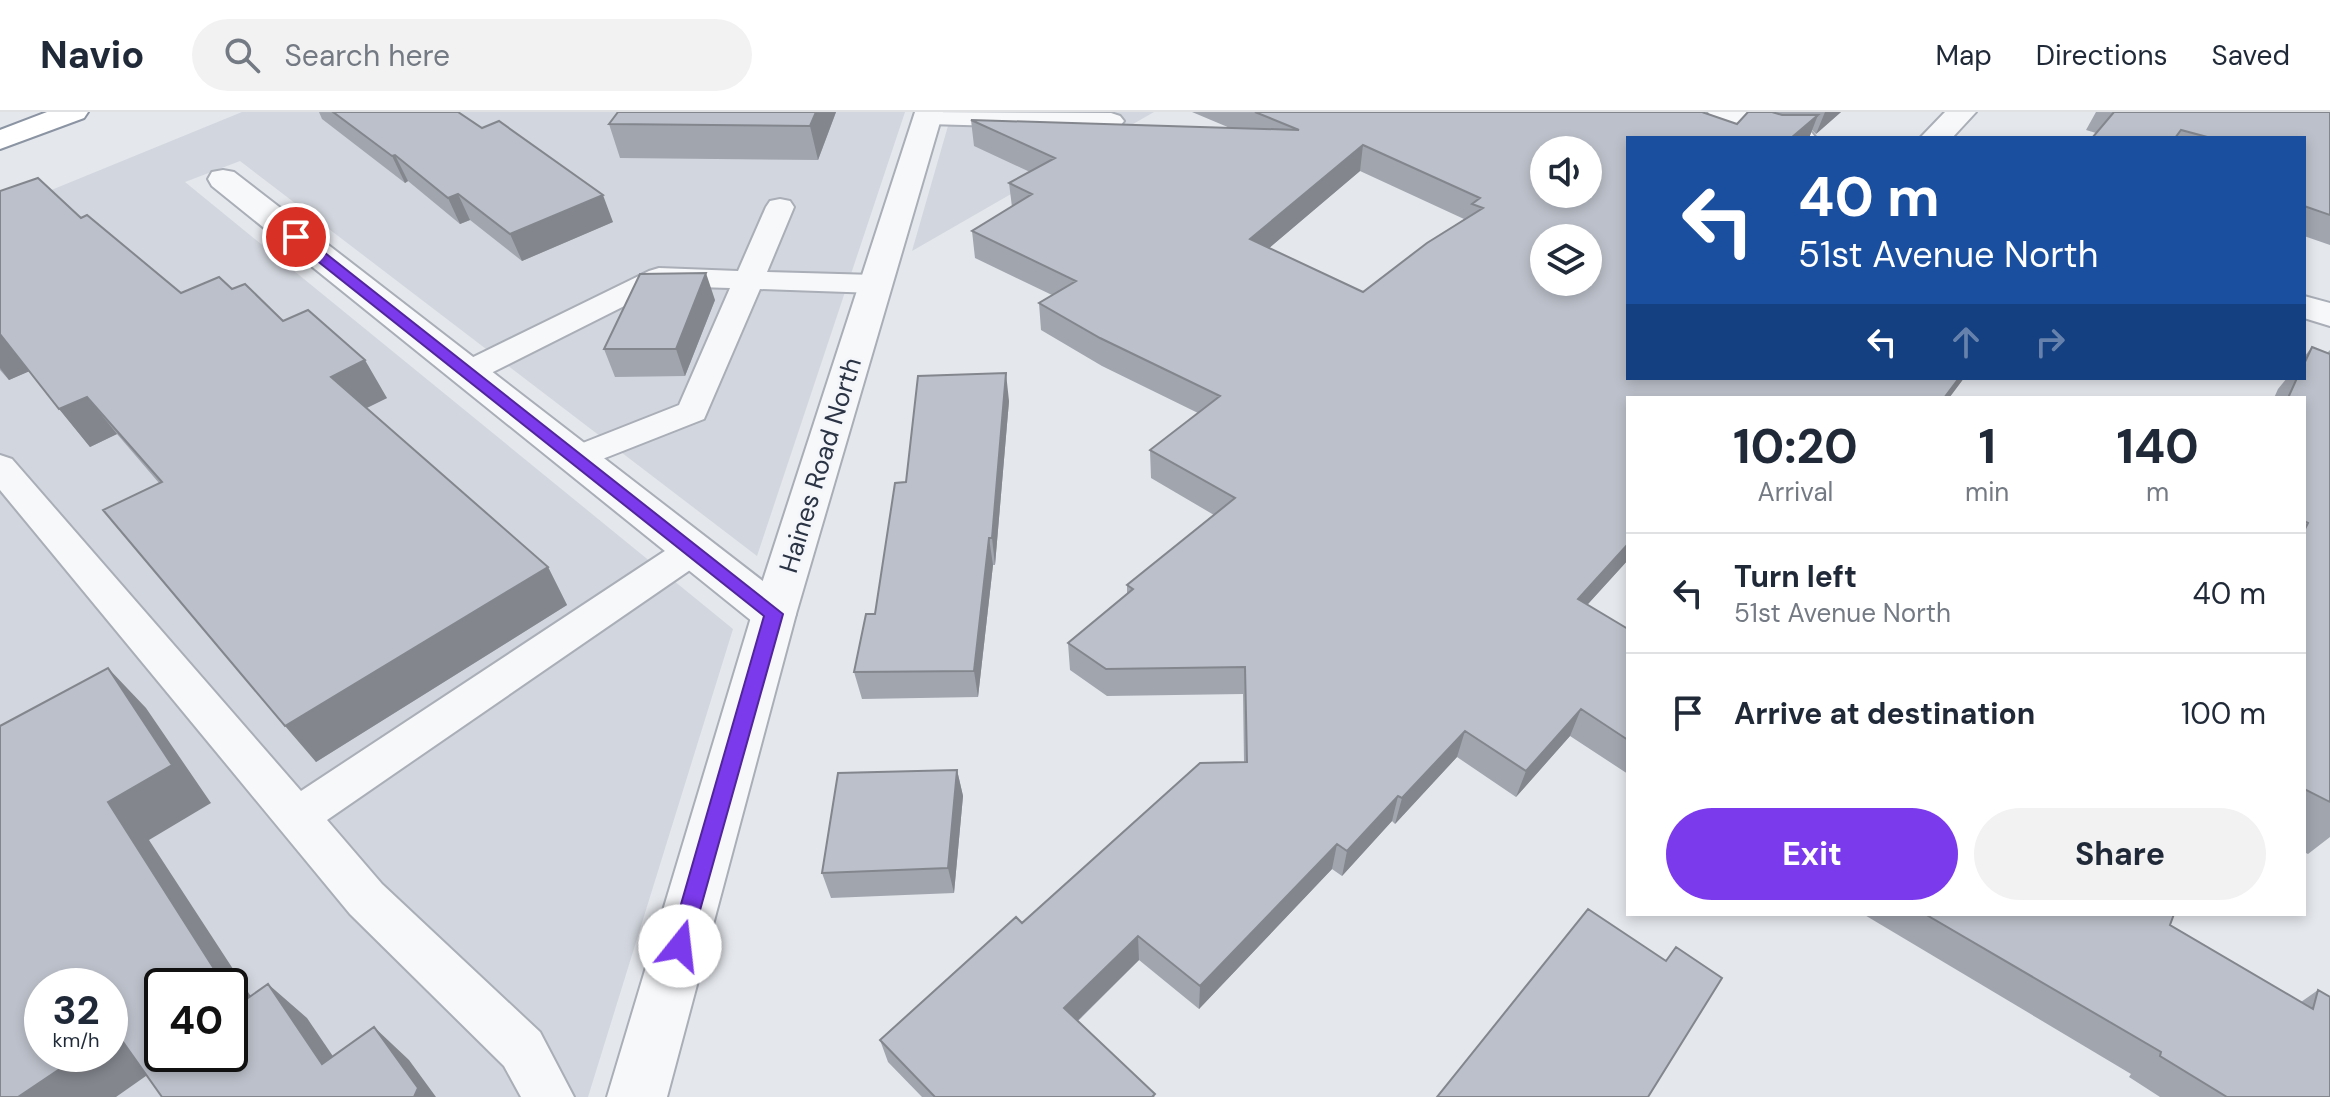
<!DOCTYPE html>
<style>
body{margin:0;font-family:"DM Sans",sans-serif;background:#f2f2f3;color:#1f2937;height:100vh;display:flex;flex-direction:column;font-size:30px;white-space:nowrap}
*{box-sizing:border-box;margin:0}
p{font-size:26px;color:#747a83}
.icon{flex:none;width:44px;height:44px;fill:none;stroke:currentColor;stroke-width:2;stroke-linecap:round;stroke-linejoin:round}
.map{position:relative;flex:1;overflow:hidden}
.sheet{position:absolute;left:1626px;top:284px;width:680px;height:520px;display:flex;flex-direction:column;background:#fff;border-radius:0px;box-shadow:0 4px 12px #0003}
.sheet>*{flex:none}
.hud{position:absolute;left:1626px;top:24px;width:680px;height:244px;border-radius:0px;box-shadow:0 4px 12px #0003;background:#1a4fa0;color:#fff;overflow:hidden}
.controls{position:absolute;left:1530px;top:24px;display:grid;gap:16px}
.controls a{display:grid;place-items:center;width:72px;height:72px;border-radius:50%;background:#fff;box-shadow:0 4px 12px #0003;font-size:40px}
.speed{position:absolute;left:24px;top:856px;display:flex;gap:16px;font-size:40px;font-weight:700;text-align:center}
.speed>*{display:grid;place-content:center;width:104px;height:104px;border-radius:50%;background:#fff;box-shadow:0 4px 12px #0003;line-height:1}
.speed small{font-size:20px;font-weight:400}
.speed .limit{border:4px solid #111;border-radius:12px;background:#fff;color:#111}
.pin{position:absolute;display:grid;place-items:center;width:68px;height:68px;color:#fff;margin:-34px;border:4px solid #fff;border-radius:50%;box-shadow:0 2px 8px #0007}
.me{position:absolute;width:88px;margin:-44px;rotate:16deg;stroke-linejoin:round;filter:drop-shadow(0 0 6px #0008)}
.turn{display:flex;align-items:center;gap:28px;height:168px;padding:0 40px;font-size:36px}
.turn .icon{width:104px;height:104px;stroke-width:2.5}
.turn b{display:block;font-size:56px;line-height:68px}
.lanes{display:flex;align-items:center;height:76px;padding:0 40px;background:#0003;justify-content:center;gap:40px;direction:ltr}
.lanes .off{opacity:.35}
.eta{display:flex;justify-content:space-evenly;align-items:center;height:136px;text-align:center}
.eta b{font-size:48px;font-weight:700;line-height:56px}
.button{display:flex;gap:16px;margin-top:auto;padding:16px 40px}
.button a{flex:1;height:92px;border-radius:48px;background:#7c3aed;color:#fff;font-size:32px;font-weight:700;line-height:92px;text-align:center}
.button a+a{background:#f2f2f3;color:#1f2937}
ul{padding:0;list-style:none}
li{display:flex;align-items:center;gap:24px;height:120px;padding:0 40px;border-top:2px solid #e0e1e3}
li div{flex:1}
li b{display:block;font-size:30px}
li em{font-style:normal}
header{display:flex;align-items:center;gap:48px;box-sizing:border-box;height:112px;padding:0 40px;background:#fff;border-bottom:2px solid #e0e1e3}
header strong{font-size:38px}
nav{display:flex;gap:44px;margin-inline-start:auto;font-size:28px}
.search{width:560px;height:72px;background:#f2f2f3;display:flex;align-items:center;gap:20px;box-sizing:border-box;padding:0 28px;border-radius:44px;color:#747a83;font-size:30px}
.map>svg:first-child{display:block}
.built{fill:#d2d6de;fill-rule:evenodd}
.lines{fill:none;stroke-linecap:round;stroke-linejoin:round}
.service-casing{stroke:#a9aeb7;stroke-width:4}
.minor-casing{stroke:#a9aeb7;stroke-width:4}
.tertiary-casing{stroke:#a9aeb7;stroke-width:4}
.motorway-casing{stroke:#8b94a3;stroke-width:4}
.service{fill:#f7f8fa;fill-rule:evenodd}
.minor{fill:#f7f8fa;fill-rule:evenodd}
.tertiary{fill:#f7f8fa;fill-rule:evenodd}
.motorway{fill:#fff;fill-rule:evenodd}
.wall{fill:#a1a5ae;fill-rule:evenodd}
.shaded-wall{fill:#83868d}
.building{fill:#bbc0ca;stroke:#83868d;stroke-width:2;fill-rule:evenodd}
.route{fill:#7c3aed;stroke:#51269a;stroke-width:2}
.labels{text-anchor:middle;stroke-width:6;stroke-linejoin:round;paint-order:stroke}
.street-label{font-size:26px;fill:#2b3445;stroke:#f4f6f9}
</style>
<header>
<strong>Navio</strong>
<div class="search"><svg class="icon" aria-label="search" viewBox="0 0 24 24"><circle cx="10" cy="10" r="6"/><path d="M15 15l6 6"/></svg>Search here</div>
<nav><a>Map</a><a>Directions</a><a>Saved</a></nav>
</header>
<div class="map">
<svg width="2330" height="985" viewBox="0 0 2330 985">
<rect width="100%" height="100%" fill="#e4e7ec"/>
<path class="built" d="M 242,0 L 905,0 L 757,444 L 240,49 L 185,70 L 733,517 L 588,985 L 0,985 L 0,99 ZM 42,874 L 110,874 L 110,942 L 42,942 ZM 162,874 L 230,874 L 230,942 L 162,942 Z
M 952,0 L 1154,0 L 912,139 Z"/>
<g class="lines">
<defs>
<path id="service" d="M 917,0 L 1111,1 L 1120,4 L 1124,9 L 1120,14 L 1111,17 L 927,12 L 918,9 L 914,4 Z
M 780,87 L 790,89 L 794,95 L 767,160 L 875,163 L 885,166 L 890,172 L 885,178 L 875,181 L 760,177 L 704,307 L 577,357 L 565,354 L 560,346 L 565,338 L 679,293 L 730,176 L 664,174 L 479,267 L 468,270 L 457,267 L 452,260 L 457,253 L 649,159 L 659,156 L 738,159 L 766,95 L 770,89 Z
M 0,343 L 12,347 L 301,679 L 680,429 L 693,425 L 706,429 L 711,438 L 706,447 L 327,708 L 382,772 L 540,920 L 574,985 L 521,985 L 504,954 L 350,802 L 0,378 Z"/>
<path id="minor" d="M 1708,0 L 1751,0 L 1811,20 L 1816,26 L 1772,26 L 1712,6 Z
M 1945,0 L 1976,0 L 1952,26 L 1920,26 Z
M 223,58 L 234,60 L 790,490 L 796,502 L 790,514 L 774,519 L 758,514 L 212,74 L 208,67 L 212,60 Z
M 2304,184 L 2330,191 L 2330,214 L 2304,206 Z"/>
<path id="tertiary" d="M 915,0 L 943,0 L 796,502 L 667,985 L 607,985 L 752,502 Z"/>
<path id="motorway" d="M 47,0 L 88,0 L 84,6 L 0,37 L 0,18 Z"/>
</defs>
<use href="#service" class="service-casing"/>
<use href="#minor" class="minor-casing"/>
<use href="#tertiary" class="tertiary-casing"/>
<use href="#motorway" class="motorway-casing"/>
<use href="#service" class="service"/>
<use href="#minor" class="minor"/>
<use href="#tertiary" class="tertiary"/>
<use href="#motorway" class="motorway"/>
</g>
<path class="wall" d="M 319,0 L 458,0 L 613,110 L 522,149 L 470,108 L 460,112 L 408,69 L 405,71 L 322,7 Z
M 836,0 L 818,48 L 620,46 L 609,12 Z
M 1192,0 L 1702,0 L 1737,12 L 1748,0 L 1841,0 L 1816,22 L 1812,18 L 1809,26 L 1628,26 L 1628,266 L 1964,266 L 1949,286 L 1628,286 L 1628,448 L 1587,493 L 1628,517 L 1628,662 L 1570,624 L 1516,685 L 1457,645 L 1395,712 L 1392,709 L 1342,764 L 1332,757 L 1199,897 L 1139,848 L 1078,909 L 1155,985 L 922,985 L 888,950 L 880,928 L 1022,811 L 1244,650 L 1243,582 L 1107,584 L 1070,558 L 1068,531 L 1127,482 L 1127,473 L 1214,403 L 1151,366 L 1150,338 L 1198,301 L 1102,254 L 1041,218 L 1039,191 L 1052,183 L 975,146 L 972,119 L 1012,95 L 1009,71 L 1030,60 L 974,34 L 971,8 L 1230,16 ZM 1360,59 L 1464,107 L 1363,180 L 1269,136 Z
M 2096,0 L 2330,0 L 2330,133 L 2304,124 L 2304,26 L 2092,26 L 2096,21 L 2086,18 Z
M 0,79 L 81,106 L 181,181 L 232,177 L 283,209 L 387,286 L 367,296 L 548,455 L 567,493 L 316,650 L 159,371 L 117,322 L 90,335 L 29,259 L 9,268 L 0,258 Z
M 715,188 L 685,264 L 615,265 L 604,237 Z
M 2312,235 L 2327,241 L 2330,238 L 2330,725 L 2308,742 L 2304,740 L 2304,286 L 2274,286 L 2278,277 L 2287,266 L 2304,266 L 2304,245 Z
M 1009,289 L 995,453 L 993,453 L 978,585 L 862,587 L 854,560 L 875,502 L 906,370 Z
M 957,658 L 963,684 L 954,781 L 831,786 L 822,761 Z
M 1863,802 L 2174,802 L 2170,813 L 2301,890 L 2318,878 L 2330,985 L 2160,985 L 2129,965 L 2131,962 Z"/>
<path class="shaded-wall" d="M 816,0 L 836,0 L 818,48 L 810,14 Z
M 1825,0 L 1841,0 L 1816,22 Z
M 1818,3 L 1809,26 L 1791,26 Z
M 1363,33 L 1360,59 L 1248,154 L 1250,127 Z
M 395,43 L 408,69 L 405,71 L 392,44 Z
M 458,82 L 470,108 L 460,112 L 448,86 Z
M 603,83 L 613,110 L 522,149 L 510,122 Z
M 706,161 L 715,188 L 685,264 L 676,237 Z
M 0,222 L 30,259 L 9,268 L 0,256 Z
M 365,248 L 387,286 L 354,302 L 331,265 Z
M 1006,261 L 1009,289 L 995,453 L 992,426 Z
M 1959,266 L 1964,266 L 1949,286 L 1944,286 Z
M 87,285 L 117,322 L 90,335 L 59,297 Z
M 989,426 L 993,453 L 978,585 L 974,559 Z
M 1628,432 L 1628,448 L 1568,514 L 1578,487 Z
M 548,455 L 567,493 L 316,650 L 285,614 Z
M 108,556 L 146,596 L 211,691 L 149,728 L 278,926 L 238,893 L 230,881 L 230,874 L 225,874 L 108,690 Z
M 1581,597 L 1570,624 L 1516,685 L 1526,659 Z
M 1465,619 L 1457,645 L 1395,712 L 1402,686 Z
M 957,658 L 963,684 L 954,781 L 948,756 Z
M 1398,684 L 1392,709 L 1342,764 L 1347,739 Z
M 1337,732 L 1332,757 L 1199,897 L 1200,874 Z
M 1138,824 L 1139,848 L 1067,919 L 1064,896 Z
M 268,872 L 307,906 L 360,984 L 322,952 Z
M 374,915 L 409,948 L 436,985 L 414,985 Z
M 116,920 L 163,952 L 116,985 L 18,985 L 82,942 L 110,942 L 110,924 Z"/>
<path class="building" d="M 333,0 L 458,0 L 482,16 L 499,9 L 603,83 L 510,122 L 458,82 L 448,86 L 395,43 L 392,44 Z
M 618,0 L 816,0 L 810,14 L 609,12 Z
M 1255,0 L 1702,0 L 1737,12 L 1748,0 L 1772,0 L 1782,3 L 1818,3 L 1791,26 L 1628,26 L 1628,266 L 1959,266 L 1944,286 L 1628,286 L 1628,432 L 1578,487 L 1628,517 L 1628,628 L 1581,597 L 1526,659 L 1465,619 L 1402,686 L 1398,684 L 1347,739 L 1337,732 L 1200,874 L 1138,824 L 1064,896 L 1155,982 L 1152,985 L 935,985 L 880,928 L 1016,805 L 1022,811 L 1200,651 L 1247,650 L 1245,555 L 1106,557 L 1068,531 L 1133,477 L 1127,473 L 1235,386 L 1150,338 L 1220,284 L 1100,226 L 1039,191 L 1076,169 L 972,119 L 1032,82 L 1009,71 L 1055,46 L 971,8 L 1299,18 ZM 1363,33 L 1480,86 L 1472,92 L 1483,96 L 1427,131 L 1363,180 L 1250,127 ZM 1544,38 L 1588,38 L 1588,82 L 1544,82 ZM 1544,126 L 1588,126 L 1588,170 L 1544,170 Z
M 2114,0 L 2330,0 L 2330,103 L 2304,94 L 2304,26 L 2211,26 L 2181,18 L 2175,26 L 2092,26 Z
M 38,66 L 81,106 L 87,103 L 181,181 L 219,165 L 232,177 L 245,172 L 283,209 L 308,198 L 365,248 L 331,265 L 548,455 L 285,614 L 103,398 L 162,370 L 87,285 L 59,297 L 0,222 L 0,79 Z
M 706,161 L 676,237 L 604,237 L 640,162 Z
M 2312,235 L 2330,242 L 2330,690 L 2304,677 L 2304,419 L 2308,411 L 2304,409 L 2304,286 L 2288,286 L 2297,266 L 2304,266 L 2304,252 Z
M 1006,261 L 992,426 L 989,426 L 974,559 L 854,560 L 866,502 L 875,502 L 895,371 L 906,370 L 918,264 Z
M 108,556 L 172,653 L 108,690 L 225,874 L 162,874 L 162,942 L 230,942 L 230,881 L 238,893 L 268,872 L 322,952 L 374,915 L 418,976 L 414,985 L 162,985 L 116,920 L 110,924 L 110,874 L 42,874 L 42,942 L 82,942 L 18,985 L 0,985 L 0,614 Z
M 957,658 L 948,756 L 822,761 L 838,661 Z
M 1588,797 L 1666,849 L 1676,835 L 1722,866 L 1648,985 L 1437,985 Z
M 1925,802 L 2174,802 L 2170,813 L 2313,897 L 2318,878 L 2330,885 L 2330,985 L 2227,985 L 2160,944 L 2161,940 Z"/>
<path class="route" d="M 291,122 L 301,122 L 783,502 L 688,841 L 680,844 L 672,841 L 669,834 L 764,504 L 291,128 Z"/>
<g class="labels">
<g class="street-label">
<text transform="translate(820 353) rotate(-73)" y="9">Haines Road North</text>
</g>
</g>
</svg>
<div class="controls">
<a><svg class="icon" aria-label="sound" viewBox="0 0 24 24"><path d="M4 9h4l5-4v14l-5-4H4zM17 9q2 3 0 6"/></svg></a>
<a><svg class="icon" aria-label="layers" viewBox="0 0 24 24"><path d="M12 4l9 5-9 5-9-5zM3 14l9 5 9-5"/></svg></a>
</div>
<div class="speed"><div>32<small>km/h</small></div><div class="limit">40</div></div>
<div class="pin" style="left:296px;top:125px;background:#d93025"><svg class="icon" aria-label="arrive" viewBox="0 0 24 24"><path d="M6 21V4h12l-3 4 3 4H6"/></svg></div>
<svg class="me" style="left:680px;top:834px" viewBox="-20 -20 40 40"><circle r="19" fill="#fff"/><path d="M0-13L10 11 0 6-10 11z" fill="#7c3aed"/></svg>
<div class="hud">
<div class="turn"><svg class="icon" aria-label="left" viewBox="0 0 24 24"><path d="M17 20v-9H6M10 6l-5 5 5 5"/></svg><div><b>40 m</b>51st Avenue North</div></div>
<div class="lanes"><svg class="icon" aria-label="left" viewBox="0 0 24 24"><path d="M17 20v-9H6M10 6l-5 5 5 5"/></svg><svg class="icon off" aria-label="ahead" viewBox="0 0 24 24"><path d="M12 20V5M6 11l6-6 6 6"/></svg><svg class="icon off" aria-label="right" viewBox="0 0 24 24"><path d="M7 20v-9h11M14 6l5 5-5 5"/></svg></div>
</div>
<section class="sheet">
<div class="eta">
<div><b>10:20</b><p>Arrival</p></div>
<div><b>1</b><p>min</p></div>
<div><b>140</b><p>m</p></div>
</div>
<ul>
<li><svg class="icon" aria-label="left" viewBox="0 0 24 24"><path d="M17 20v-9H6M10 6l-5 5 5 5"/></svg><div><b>Turn left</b><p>51st Avenue North</p></div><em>40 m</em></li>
<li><svg class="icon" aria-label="arrive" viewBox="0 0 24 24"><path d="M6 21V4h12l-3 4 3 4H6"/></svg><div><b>Arrive at destination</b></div><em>100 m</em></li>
</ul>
<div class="button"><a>Exit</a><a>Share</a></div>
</section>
</div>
